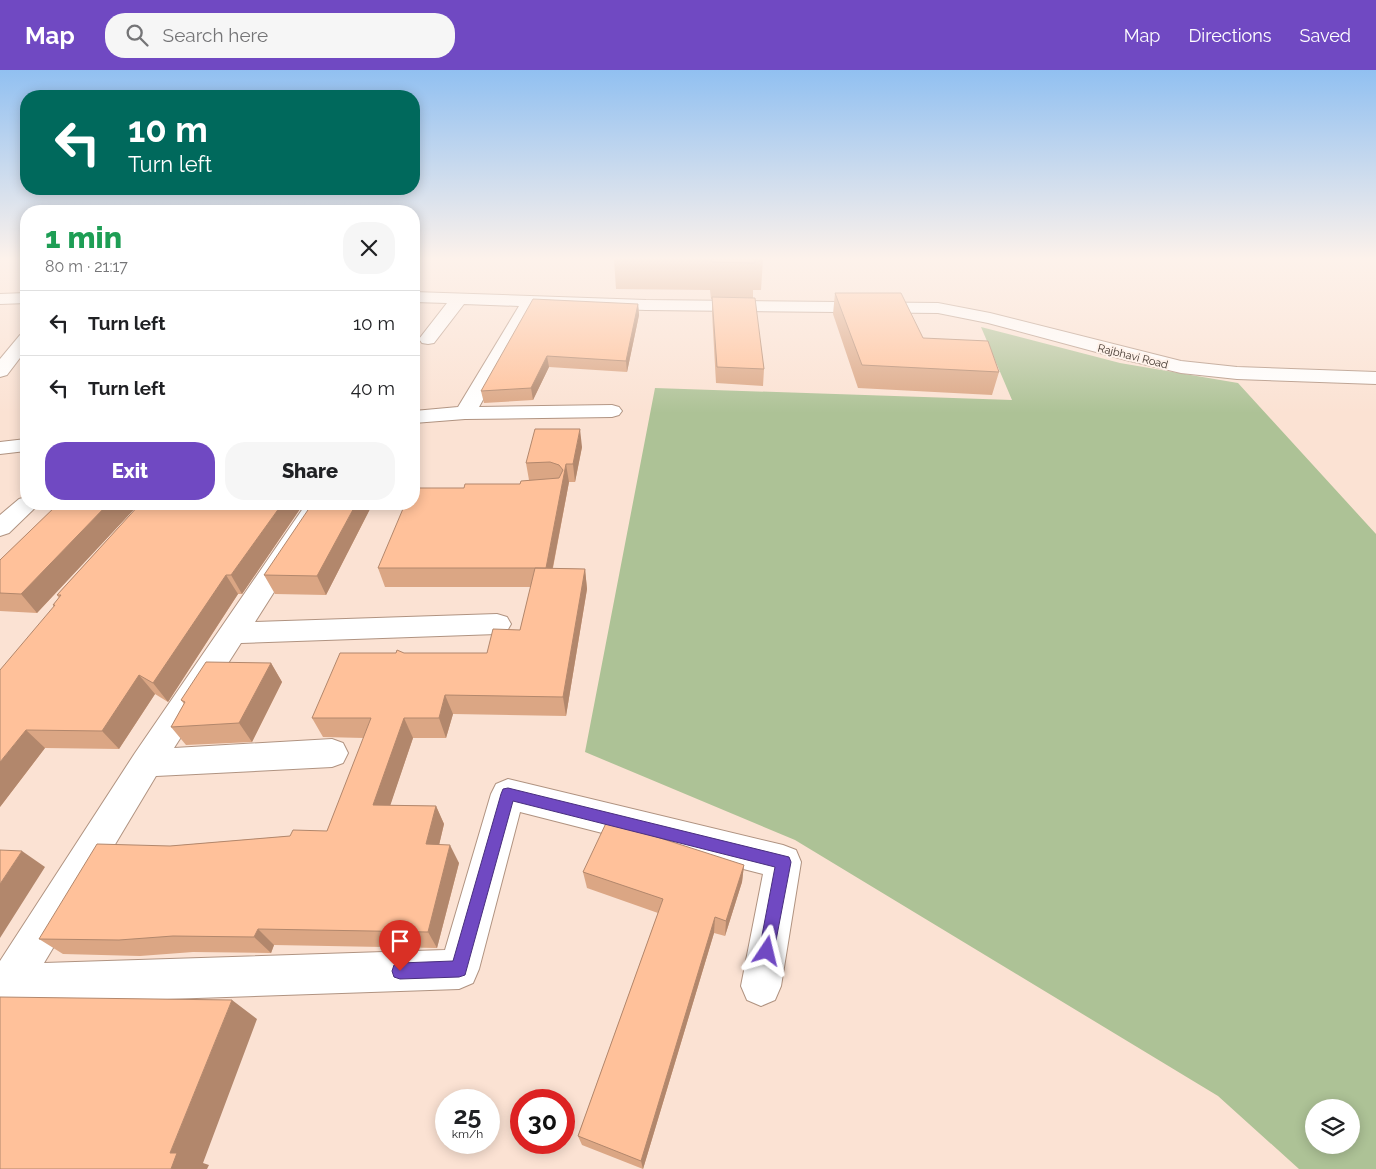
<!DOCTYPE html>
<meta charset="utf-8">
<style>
body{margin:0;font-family:Raleway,sans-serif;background:#f6f6f6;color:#202124;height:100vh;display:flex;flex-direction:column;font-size:19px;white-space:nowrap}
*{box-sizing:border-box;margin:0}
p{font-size:16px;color:#757577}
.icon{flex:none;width:28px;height:28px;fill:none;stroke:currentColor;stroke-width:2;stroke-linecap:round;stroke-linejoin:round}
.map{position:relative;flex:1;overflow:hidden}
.side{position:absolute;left:20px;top:135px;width:400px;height:305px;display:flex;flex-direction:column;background:#fff;border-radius:20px;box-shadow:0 2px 12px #0003}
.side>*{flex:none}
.banner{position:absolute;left:20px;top:20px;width:400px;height:105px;border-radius:20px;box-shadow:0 2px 12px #0003;background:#00695c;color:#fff;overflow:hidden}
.fabs{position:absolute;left:1305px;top:1029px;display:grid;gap:10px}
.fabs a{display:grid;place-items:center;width:55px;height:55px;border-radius:50%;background:#fff;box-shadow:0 2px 12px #0003;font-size:25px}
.speed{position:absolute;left:435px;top:1019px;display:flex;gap:10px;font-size:25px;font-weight:700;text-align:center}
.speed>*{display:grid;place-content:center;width:65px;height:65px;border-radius:50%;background:#fff;box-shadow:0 2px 12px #0003;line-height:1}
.speed small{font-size:12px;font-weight:400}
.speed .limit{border:8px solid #d22;background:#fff;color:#111}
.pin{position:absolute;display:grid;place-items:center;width:42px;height:42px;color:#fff;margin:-51px -21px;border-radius:50% 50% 50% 0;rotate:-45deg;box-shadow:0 0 5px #0007}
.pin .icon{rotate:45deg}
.me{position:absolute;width:55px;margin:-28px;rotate:10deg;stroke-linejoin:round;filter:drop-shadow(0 0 4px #0008)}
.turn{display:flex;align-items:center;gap:18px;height:105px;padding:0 25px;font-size:22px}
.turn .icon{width:65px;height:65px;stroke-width:2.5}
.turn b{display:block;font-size:35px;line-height:42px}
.round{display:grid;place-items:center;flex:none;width:52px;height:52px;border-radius:20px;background:#f6f6f6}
.head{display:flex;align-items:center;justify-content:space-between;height:85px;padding:0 25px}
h1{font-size:30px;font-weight:800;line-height:38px;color:#1e9e55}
.primary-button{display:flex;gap:10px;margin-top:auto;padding:10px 25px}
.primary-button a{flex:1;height:58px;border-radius:20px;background:#7049c2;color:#fff;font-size:20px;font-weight:800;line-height:58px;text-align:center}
.primary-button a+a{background:#f6f6f6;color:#202124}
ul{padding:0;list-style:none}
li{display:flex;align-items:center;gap:15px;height:65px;padding:0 25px;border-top:1px solid #e0e0e0}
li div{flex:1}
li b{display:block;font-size:19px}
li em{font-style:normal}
header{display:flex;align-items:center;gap:30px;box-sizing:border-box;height:70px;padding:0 25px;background:#7049c2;color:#fff}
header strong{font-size:24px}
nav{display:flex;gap:28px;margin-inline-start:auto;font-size:18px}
.search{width:350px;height:45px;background:#f6f6f6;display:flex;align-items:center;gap:12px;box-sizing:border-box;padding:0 18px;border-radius:20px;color:#757577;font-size:19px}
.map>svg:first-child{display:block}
.green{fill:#adc296;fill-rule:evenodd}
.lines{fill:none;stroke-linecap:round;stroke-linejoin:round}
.street-casing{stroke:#b09381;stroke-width:2}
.street{fill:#fff;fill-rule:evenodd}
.wall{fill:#dba684}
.shaded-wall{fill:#b2876c}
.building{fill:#ffc19a;stroke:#b2876c}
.route{fill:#7049c2;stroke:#492f7e}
.labels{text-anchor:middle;stroke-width:4;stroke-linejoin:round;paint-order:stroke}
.far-street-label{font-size:11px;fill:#41352d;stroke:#fff2ea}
</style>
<header>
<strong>Map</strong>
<div class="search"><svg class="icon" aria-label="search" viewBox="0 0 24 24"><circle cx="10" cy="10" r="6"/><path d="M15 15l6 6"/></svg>Search here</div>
<nav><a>Map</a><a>Directions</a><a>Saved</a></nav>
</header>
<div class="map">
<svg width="1376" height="1099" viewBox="0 0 1376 1099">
<rect width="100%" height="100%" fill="#fbe2d3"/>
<path class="green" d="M 981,257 L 1120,293 L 1238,313 L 1376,464 L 1376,1099 L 1299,1099 L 1218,1026 L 795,770 L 585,682 L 655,318 L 1012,330 ZM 1314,1038 L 1351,1038 L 1351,1075 L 1314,1075 Z"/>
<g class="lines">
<defs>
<path id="street" d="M 414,222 L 646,230 L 938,233 L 990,243 L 1181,291 L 1237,297 L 1376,302 L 1376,314 L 1237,309 L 1181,303 L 1126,290 L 988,253 L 938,243 L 646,240 L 535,236 L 479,337 L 612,335 L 619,337 L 622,341 L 619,345 L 612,347 L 465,349 L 414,353 L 414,341 L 458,337 L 519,236 L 464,234 L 434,273 L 428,274 L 422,273 L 419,269 L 447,233 L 414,232 Z
M 26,223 L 26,233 L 0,234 L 0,224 Z
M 26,264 L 26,280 L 7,305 L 0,307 L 0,289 L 20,265 Z
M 26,369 L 26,381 L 0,384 L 0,372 Z
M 26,427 L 26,434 L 39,434 L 9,463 L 0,466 L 0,445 L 19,429 Z
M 306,434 L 330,434 L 255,552 L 497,544 L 507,547 L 511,554 L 507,561 L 497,564 L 241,573 L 174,678 L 332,669 L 343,673 L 348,683 L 343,693 L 332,697 L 156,706 L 44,893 L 445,880 L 491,724 L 496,714 L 508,709 L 783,775 L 796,780 L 801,792 L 781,916 L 775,930 L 761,936 L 747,930 L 741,916 L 763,804 L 520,742 L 479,899 L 473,913 L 459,919 L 19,934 L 15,940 L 0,946 L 0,891 L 135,683 Z"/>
</defs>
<use href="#street" class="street-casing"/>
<use href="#street" class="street"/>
</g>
<path class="wall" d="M 614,189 L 763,189 L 761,220 L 753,220 L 753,228 L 764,299 L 763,316 L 716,313 L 712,243 L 712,229 L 711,229 L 710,220 L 616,219 Z
M 835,223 L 923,268 L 999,302 L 992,325 L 858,318 L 833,244 Z
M 638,234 L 639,245 L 627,302 L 549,297 L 533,330 L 484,333 L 481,321 Z
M 582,377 L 575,412 L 569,412 L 553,498 L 585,499 L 587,519 L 566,646 L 453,644 L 446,668 L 413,668 L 390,735 L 436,736 L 444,754 L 439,775 L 459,793 L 437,878 L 274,875 L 271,883 L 193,882 L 140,886 L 63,884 L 39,869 L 170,776 L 290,766 L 327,761 L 364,668 L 323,667 L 312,648 L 404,583 L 487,583 L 520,560 L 531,517 L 385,517 L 378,498 L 464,418 L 520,414 L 529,410 L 526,393 Z
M 58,434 L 139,434 L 37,543 L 0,541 L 0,490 Z
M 140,434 L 302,434 L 300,439 L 242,524 L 238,524 L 168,632 L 155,624 L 119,679 L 45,678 L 0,737 L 54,537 L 53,535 L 59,528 L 57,525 Z
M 370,439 L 326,525 L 275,524 L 264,505 Z
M 271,593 L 282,612 L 252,672 L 186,675 L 171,657 L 184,634 L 181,630 Z
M 744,795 L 742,812 L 725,866 L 714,863 L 643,1099 L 582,1075 L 578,1066 L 658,843 L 587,818 L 583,802 Z"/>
<path class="shaded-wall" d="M 638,234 L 639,245 L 627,302 L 626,291 Z
M 547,286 L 549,297 L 533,330 L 531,318 Z
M 580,359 L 582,377 L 575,412 L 573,394 Z
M 566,394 L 569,412 L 549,517 L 546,498 Z
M 108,434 L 139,434 L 37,543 L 21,524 Z
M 282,434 L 302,434 L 300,439 L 242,524 L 231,505 Z
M 356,434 L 368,434 L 370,439 L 326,525 L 317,506 Z
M 585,499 L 587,519 L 566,646 L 563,627 Z
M 226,505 L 238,524 L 168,632 L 153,613 Z
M 271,593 L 282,612 L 252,672 L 239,653 Z
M 139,605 L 155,624 L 119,679 L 102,661 Z
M 445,625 L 453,644 L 446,668 L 439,648 Z
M 404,648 L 413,668 L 384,754 L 373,735 Z
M 26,660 L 45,678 L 0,737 L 0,692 Z
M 436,736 L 444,754 L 435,792 L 426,774 Z
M 450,775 L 459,793 L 437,878 L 428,862 Z
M 22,781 L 45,797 L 0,868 L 0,814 Z
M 744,795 L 742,812 L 725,866 L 726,851 Z
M 715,847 L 714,863 L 643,1099 L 641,1091 Z
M 258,859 L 274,875 L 271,883 L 254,867 Z
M 232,930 L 257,949 L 203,1093 L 209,1095 L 207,1099 L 171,1099 L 170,1083 Z"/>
<path class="building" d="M 711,189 L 755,189 L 755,193 L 712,192 Z
M 835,223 L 901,223 L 923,268 L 988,271 L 999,302 L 862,295 Z
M 712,227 L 755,228 L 764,299 L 717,297 Z
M 533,229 L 638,234 L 626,291 L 547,286 L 531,318 L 481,321 Z
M 535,359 L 580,359 L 573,394 L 566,394 L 546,498 L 378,498 L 405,434 L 414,434 L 414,418 L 464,418 L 465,414 L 520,414 L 521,411 L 559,408 L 563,400 L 559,395 L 550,392 L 526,393 Z
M 58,434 L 108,434 L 21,524 L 0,523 L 0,490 Z
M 140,434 L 282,434 L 231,505 L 226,505 L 153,613 L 139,605 L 102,661 L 26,660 L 0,692 L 0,600 L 55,535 L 53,535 L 61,525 L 57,525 Z
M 312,434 L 356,434 L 317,506 L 264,505 Z
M 535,498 L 585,499 L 563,627 L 445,625 L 439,648 L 404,648 L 373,735 L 436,736 L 426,774 L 450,775 L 428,862 L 258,859 L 254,867 L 173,866 L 119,870 L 39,869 L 97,774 L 170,776 L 290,766 L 293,760 L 327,761 L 371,648 L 312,648 L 340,583 L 396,583 L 397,580 L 404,583 L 487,583 L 493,559 L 520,560 Z
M 206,592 L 271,593 L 239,653 L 171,657 L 185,632 L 181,630 Z
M 607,751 L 744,795 L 726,851 L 715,847 L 641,1091 L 578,1066 L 663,829 L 583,802 Z
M 0,780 L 22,781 L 0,814 Z
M 0,927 L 232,930 L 170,1083 L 177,1083 L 171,1099 L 0,1099 Z"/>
<linearGradient id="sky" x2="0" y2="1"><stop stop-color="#91c0f1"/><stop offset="0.55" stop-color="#fdf2eb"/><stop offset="1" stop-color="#fdf2eb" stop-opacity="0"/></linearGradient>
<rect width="1376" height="343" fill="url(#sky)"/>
<path class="route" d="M 508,718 L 789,787 L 791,792 L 773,886 L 767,889 L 761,886 L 759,881 L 775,797 L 513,731 L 465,905 L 459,907 L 400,909 L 394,907 L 392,901 L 394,895 L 400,893 L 453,891 L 501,724 L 503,719 Z"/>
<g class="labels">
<g class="far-street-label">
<text transform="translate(1133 286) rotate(14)" y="4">Rajbhavi Road</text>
</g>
</g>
</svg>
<div class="fabs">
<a><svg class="icon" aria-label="layers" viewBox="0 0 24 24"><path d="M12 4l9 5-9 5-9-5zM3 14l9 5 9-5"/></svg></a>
</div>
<div class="speed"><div>25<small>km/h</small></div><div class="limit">30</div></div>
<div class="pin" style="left:400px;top:901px;background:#d93025"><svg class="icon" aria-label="arrive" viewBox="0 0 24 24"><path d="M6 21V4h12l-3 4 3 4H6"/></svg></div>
<svg class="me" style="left:767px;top:881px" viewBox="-20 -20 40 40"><path d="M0-17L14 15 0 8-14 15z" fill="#7049c2" stroke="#fff" stroke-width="4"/></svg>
<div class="banner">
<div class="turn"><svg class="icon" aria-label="left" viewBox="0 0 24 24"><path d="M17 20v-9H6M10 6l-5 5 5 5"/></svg><div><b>10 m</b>Turn left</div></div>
</div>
<section class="side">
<div class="head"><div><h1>1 min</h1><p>80 m · 21:17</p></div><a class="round"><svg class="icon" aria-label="close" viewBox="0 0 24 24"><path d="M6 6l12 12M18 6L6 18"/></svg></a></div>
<ul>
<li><svg class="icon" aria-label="left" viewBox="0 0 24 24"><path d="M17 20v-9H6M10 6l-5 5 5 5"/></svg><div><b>Turn left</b></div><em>10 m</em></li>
<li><svg class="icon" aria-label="left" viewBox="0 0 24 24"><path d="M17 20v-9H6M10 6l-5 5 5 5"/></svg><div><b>Turn left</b></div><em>40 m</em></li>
</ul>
<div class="primary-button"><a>Exit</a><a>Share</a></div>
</section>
</div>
